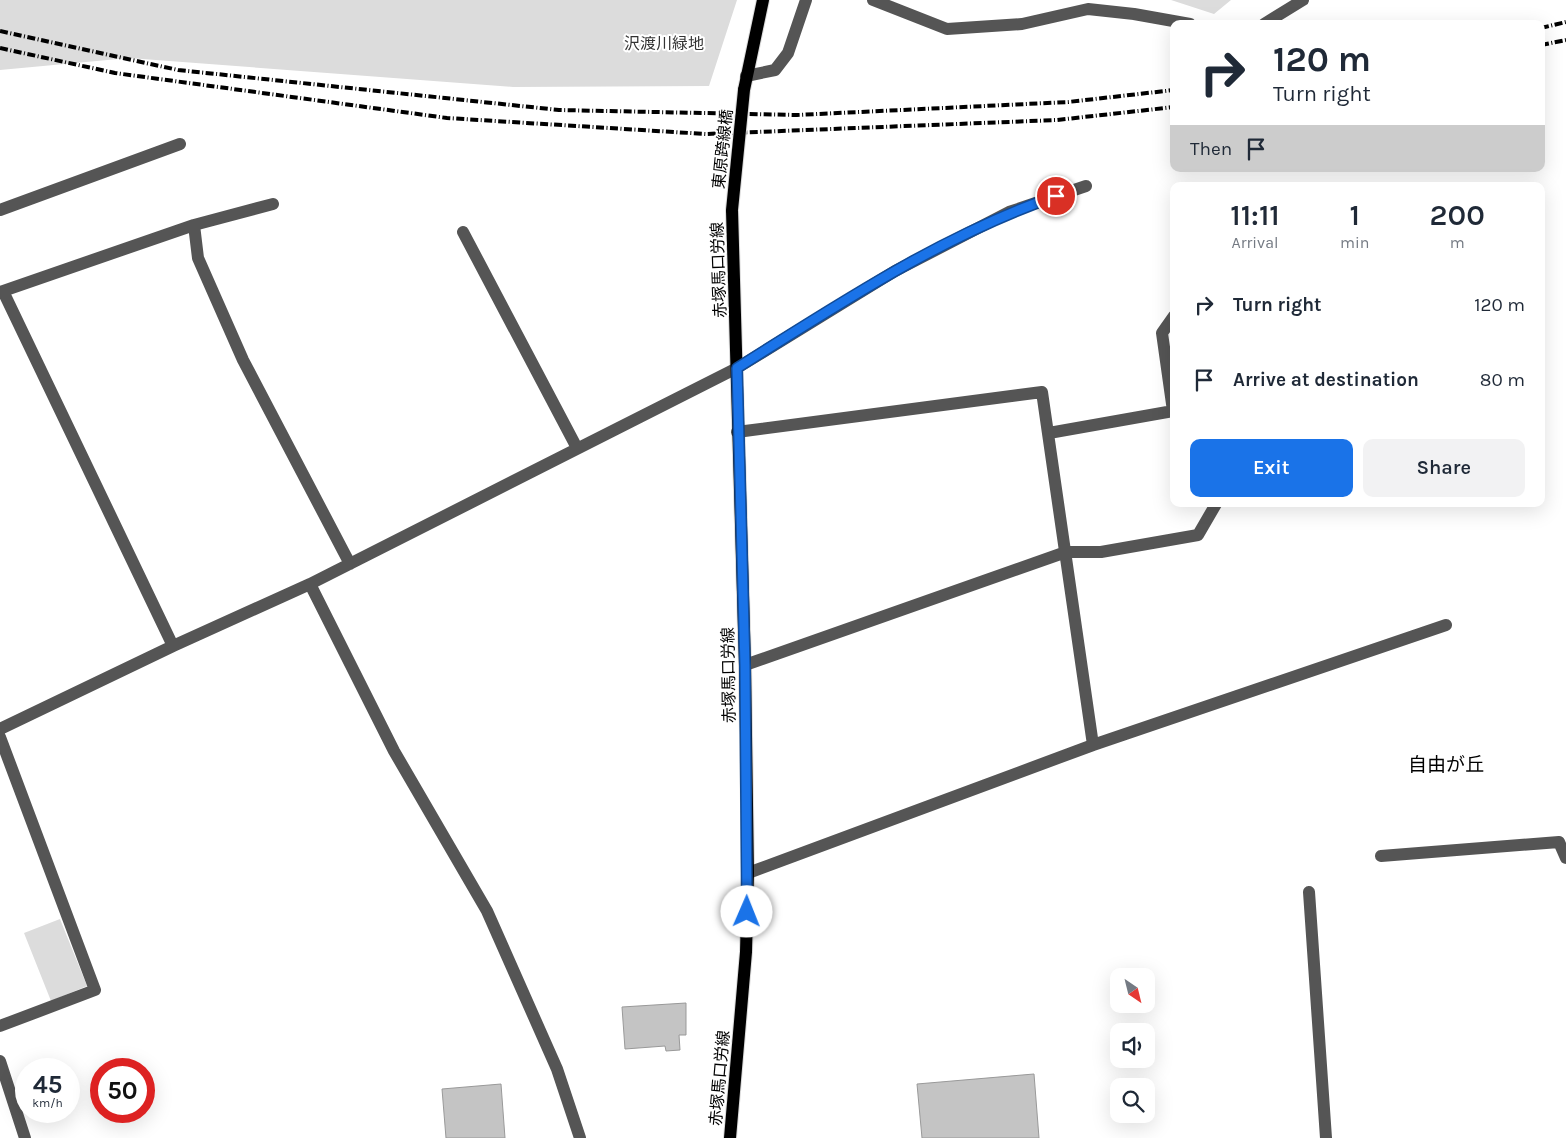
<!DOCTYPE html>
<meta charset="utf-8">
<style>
body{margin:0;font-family:Karla,"Noto Sans JP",sans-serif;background:#f2f2f3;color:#1f2937;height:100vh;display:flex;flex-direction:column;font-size:19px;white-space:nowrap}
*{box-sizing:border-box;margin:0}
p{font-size:16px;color:#747a83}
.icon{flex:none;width:28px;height:28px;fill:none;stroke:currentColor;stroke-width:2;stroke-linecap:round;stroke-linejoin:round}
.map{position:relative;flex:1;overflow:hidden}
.drawer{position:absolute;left:1170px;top:182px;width:375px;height:325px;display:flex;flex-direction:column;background:#fff;border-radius:10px;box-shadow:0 5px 20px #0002}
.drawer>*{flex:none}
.banner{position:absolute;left:1170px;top:20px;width:375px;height:152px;border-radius:10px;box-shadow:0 5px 20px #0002;background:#fff;color:#1f2937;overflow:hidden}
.needle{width:32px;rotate:145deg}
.fabs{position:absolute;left:1110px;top:968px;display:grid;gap:10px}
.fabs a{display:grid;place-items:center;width:45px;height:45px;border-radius:10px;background:#fff;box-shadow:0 5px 20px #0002;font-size:25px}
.speed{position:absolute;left:15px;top:1058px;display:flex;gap:10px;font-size:25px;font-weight:700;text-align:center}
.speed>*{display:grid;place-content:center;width:65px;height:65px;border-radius:50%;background:#fff;box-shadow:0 5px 20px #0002;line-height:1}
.speed small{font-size:12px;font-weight:400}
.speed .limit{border:8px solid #d22;background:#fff;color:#111}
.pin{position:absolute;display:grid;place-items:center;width:42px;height:42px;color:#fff;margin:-21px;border:2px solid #fff;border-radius:50%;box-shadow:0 1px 5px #0007}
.me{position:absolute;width:55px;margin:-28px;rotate:1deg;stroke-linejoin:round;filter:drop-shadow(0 0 4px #0008)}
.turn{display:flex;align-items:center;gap:18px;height:105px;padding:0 20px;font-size:22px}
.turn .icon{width:65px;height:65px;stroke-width:2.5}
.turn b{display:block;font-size:35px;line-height:42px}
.then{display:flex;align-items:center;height:48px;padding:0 20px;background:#0003;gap:10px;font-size:19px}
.eta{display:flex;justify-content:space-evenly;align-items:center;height:85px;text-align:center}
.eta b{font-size:30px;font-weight:600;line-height:35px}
.primary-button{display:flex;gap:10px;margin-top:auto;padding:10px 20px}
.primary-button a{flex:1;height:58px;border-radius:10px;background:#1a73e8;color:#fff;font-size:20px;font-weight:600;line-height:58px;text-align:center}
.primary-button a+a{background:#f2f2f3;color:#1f2937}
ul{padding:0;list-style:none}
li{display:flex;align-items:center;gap:15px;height:75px;padding:0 20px}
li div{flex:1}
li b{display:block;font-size:19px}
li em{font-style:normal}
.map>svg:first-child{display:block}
.green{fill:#dcdcdc}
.building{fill:#c4c4c4;stroke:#999}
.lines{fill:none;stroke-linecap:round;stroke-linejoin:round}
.major-casing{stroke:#dbdbdb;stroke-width:14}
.minor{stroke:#555;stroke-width:12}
.major{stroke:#000;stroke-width:12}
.rail{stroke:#000;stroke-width:4;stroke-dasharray:8 2.5 1 2.5;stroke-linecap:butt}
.major-bridge-casing{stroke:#dbdbdb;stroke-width:14;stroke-linecap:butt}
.major-bridge{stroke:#000;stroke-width:12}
.route-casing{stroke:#114b97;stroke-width:12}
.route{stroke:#1a73e8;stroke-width:9}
.labels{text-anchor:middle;stroke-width:4;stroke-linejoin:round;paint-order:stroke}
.park-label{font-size:16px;fill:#333;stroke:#fff}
.street-label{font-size:16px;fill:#000;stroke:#fff}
.quarter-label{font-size:19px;fill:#000;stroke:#fff}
</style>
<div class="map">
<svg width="1566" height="1138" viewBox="0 0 1566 1138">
<rect width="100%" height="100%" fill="#fff"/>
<path class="green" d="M 0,0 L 737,0 L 709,86 L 513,87 L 129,58 L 0,70 Z
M 1171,0 L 1231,0 L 1214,14 Z
M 60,919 L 87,986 L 51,1001 L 24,933 Z"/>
<path class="building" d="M 686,1003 L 686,1035 L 679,1035 L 680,1050 L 666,1051 L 665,1046 L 625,1049 L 622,1007 Z
M 1034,1074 L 1039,1138 L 922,1138 L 917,1084 Z
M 501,1084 L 505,1138 L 446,1138 L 442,1089 Z"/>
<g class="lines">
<defs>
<path id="major" d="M 744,90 L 763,0
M 730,1138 L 746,952 L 748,873 L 745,665 L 732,210"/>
</defs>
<use href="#major" class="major-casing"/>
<path class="minor" d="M 873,0 L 947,29 L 1022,24 L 1088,9 L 1134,14 L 1190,24
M 1264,24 L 1303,0
M 746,76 L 775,70 L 788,53 L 806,0
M 0,210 L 180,144
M 194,225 L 198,258 L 243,360 L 350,564
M 463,232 L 577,448
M 3,291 L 173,646
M 0,292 L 194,225 L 273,204
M 737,432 L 1042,392 L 1093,745
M 1049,433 L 1173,411 L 1162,333 L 1174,316
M 310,584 L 394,751 L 487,911 L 557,1069 L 580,1138
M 745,665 L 1066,552 L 1101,552 L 1198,535 L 1216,504
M 0,729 L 173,646 L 310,584 L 737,368 L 895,271 L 1009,212 L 1086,186
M 0,737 L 95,990 L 0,1026
M 1381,856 L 1559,842 L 1566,858
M 748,873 L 1093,745 L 1446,625
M 1309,892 L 1326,1138
M 0,1061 L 25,1138"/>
<use href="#major" class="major"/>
<path class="rail" d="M 1541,28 L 1566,22
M 0,31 L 178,70 L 559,110 L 797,115 L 1068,102 L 1174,90
M 1541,45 L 1566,40
M 0,48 L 115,73 L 447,118 L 706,134 L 1057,120 L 1174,107"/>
<defs>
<path id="major-bridge" d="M 732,210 L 744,90"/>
</defs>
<use href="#major-bridge" class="major-bridge-casing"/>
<use href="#major-bridge" class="major-bridge"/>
</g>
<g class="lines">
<defs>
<path id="route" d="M 747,912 L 745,666 L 737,368 C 839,304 941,236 1056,196"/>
</defs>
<use href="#route" class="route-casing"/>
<use href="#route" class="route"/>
</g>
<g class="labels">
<g class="park-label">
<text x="664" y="49">沢渡川緑地</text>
</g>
<g class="street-label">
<text transform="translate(722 149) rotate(-84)" y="6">東原跨線橋</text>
<text transform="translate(718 270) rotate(-92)" y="6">赤塚馬口労線</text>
<text transform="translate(728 675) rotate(-91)" y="6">赤塚馬口労線</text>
<text transform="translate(719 1078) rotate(-85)" y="6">赤塚馬口労線</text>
</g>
<g class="quarter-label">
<text x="1446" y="771">自由が丘</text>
</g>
</g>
</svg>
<div class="fabs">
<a><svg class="needle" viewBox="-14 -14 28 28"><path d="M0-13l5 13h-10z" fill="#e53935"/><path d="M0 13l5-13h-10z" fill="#747a83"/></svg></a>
<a><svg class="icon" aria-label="sound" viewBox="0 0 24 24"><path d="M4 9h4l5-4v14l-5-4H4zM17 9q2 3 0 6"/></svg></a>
<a><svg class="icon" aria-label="search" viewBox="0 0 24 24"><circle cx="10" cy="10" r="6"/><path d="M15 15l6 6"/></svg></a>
</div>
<div class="speed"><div>45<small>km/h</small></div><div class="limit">50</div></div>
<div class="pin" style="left:1056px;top:196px;background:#d93025"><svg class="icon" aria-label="arrive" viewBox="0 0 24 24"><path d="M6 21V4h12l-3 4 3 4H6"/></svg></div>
<svg class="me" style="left:747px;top:912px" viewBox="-20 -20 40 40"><circle r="19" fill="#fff"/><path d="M0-13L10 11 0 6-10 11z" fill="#1a73e8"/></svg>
<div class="banner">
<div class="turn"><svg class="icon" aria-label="right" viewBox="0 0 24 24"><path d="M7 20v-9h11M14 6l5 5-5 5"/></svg><div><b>120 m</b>Turn right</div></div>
<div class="then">Then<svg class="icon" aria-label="arrive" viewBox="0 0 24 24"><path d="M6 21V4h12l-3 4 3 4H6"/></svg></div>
</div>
<section class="drawer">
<div class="eta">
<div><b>11:11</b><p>Arrival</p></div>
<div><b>1</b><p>min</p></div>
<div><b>200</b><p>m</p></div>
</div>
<ul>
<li><svg class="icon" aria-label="right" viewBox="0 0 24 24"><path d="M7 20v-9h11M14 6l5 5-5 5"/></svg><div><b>Turn right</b></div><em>120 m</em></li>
<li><svg class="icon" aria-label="arrive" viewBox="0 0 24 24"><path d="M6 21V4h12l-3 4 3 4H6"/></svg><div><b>Arrive at destination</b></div><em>80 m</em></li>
</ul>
<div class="primary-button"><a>Exit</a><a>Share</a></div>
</section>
</div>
